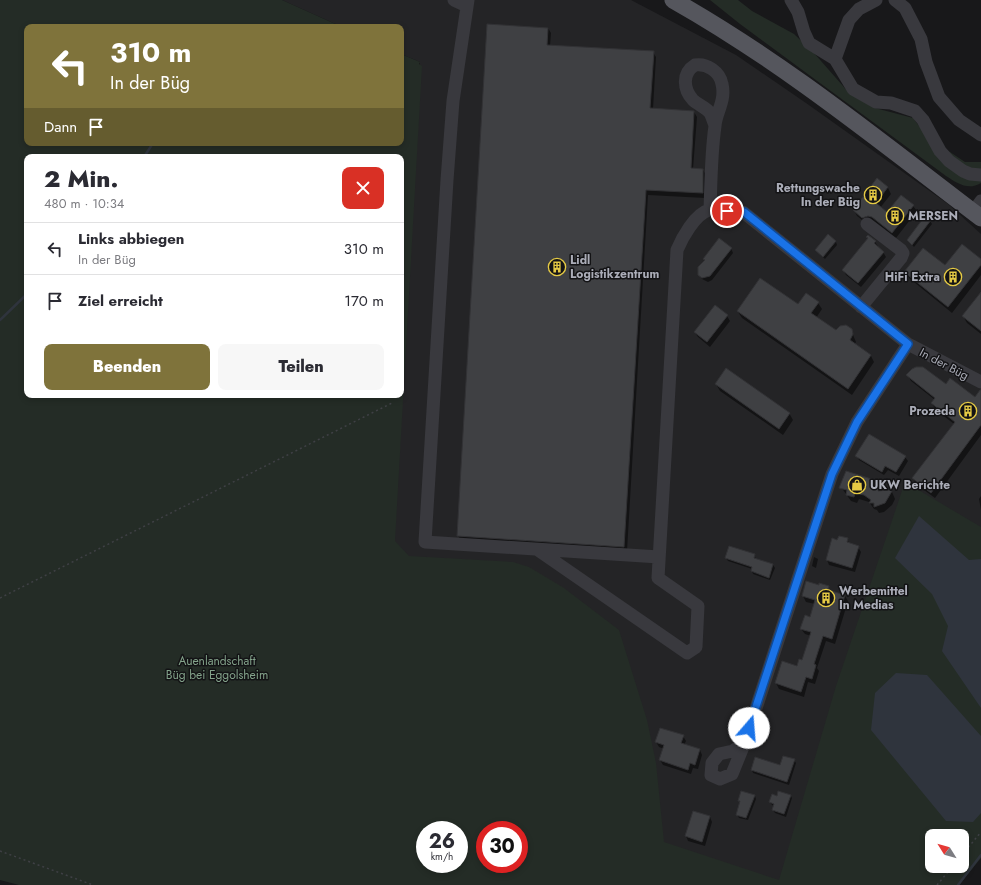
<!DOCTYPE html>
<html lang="de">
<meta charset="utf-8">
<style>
body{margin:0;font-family:Jost,sans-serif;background:#f7f7f7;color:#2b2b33;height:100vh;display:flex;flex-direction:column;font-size:15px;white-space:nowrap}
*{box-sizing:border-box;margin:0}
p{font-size:13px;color:#7c7c81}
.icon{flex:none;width:22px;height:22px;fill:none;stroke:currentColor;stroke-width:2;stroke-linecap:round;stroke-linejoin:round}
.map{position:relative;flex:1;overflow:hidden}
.drawer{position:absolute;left:24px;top:154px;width:380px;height:244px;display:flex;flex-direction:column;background:#fff;border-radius:8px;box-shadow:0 2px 6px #0003}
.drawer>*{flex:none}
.top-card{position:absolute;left:24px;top:24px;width:380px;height:122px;border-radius:8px;box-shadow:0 2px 6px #0003;background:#7f733b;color:#fff;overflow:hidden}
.needle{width:26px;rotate:307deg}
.fabs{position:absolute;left:925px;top:829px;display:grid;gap:8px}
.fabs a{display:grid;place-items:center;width:44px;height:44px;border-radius:8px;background:#fff;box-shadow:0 2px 6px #0003;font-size:20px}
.speed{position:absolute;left:416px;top:821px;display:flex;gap:8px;font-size:20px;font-weight:700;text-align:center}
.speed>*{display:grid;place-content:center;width:52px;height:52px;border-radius:50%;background:#fff;box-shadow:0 2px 6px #0003;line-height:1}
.speed small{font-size:10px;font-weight:400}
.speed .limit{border:6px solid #d22;background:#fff;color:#111}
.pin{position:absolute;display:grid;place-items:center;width:34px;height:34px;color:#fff;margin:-17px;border:2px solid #fff;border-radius:50%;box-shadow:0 1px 4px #0007}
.me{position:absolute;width:44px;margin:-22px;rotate:18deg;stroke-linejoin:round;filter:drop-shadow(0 0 3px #0008)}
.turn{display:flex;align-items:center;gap:14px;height:84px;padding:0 20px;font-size:18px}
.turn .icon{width:52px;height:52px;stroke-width:2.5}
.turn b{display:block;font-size:28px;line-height:34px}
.then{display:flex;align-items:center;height:38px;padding:0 20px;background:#0003;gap:8px;font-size:15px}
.round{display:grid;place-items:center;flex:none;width:42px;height:42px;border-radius:8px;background:#f7f7f7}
.summary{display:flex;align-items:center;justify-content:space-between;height:68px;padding:0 20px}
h1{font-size:24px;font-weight:800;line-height:30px}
.button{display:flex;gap:8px;margin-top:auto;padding:8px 20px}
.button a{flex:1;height:46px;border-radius:8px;background:#7f733b;color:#fff;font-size:16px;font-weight:800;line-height:46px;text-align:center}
.button a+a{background:#f7f7f7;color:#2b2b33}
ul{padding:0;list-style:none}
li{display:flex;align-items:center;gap:12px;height:52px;padding:0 20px;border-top:1px solid #e1e1e2}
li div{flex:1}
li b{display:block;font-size:15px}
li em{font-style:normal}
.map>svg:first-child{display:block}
.built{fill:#242426}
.green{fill:#242c26;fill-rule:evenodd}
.water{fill:#2f343d}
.shadow{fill:#0007}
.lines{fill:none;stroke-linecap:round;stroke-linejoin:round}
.stream{stroke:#2f343d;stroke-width:2.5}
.building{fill:#3f4043;stroke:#323235}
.path{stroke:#3f4045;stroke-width:1.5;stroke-dasharray:2 3;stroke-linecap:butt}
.minor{stroke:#39393e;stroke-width:13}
.major{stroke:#55565d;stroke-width:17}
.route-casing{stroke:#114b97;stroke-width:10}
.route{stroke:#1a73e8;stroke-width:7}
.labels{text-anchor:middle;stroke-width:3;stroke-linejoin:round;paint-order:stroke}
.poi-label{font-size:12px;font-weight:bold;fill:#abadb8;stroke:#131315;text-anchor:start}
.street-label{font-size:12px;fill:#abadb8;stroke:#131315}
.park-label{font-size:12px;fill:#83a28a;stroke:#131315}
</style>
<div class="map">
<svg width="981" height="885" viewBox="0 0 981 885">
<rect width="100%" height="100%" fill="#18181a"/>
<path class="built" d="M 282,0 L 631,0 L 736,55 L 806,103 L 948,204 L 981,234 L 981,533 L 783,884 L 659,844 L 392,546 L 420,62 L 401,54 L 401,27 L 342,27 Z"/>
<path class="green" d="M 0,0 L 282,0 L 342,27 L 27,27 L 27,143 L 401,143 L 401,54 L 420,62 L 419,64 L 422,66 L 395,541 L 409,556 L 513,562 L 529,567 L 564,588 L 619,630 L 647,720 L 656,763 L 664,842 L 779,880 L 836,686 L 905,482 L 981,527 L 981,858 L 959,885 L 19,885 L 0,880 ZM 27,157 L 401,157 L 401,395 L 27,395 ZM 425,830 L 459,830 L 459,864 L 425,864 ZM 485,830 L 519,830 L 519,864 L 485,864 ZM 932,836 L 962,836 L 962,866 L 932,866 Z
M 710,0 L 738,0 L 752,11 L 794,34 L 814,53 L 850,94 L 875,108 L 913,118 L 934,146 L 944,148 L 965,162 L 981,162 L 981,183 C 968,191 957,183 946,176 L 740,24 Z"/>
<path class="water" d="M 919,516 L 969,560 L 981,559 L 981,708 L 942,651 L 948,626 L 932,594 L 895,558 Z
M 896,673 L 927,675 L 981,736 L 981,813 L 973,822 L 946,821 L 871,730 L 875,693 Z"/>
<path class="shadow" d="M 548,28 L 551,33 L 550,46 L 653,52 L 656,57 L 653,109 L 694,112 L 697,117 L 693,169 L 703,170 L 706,175 L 705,198 L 648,195 L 627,551 L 461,541 L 458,536 Z
M 877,180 L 888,188 L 891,194 L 880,208 L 887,214 L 913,206 L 917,211 L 896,238 L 866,223 L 857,216 L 854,210 Z
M 930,221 L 932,224 L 914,247 L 908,240 Z
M 867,237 L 875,242 L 878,246 L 877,247 L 883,252 L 886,257 L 861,287 L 846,275 L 843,270 L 868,239 Z
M 836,242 L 837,245 L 825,259 L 816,250 Z
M 731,248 L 733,253 L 712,280 L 708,282 L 702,279 L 699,274 Z
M 981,260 L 981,275 L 952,313 L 909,278 L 906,272 Z
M 981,293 L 981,334 L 967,323 L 963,316 Z
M 818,303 L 822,309 L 816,318 L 836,331 L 851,330 L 856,342 L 854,345 L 871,356 L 874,362 L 852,395 L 742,318 L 738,312 Z
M 727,316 L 730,321 L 710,347 L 698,337 L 695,333 Z
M 908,375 L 946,385 L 975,398 L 981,397 L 981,435 L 935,498 L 917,485 L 913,479 L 954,424 L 936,410 L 932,404 L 935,400 L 911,381 Z
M 716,384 L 789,413 L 793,420 L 783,435 L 720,391 Z
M 857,456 L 905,457 L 908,461 L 899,476 L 888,470 L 884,475 L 859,460 Z
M 880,483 L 884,490 L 884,491 L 888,491 L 892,492 L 895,499 L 892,505 L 884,512 L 879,513 L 877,510 L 874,509 L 869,502 L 859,499 L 857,503 L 851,501 L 841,487 Z
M 981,496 L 981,510 L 979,499 Z
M 847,539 L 850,545 L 858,547 L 861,552 L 855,572 L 829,565 L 827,560 L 838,541 Z
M 754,555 L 756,559 L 773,565 L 775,568 L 770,580 L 753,574 L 752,571 L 752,569 L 728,561 L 726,558 Z
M 814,557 L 818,559 L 816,568 L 812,566 Z
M 807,582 L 819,586 L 828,587 L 831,592 L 845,596 L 848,601 L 835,644 L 826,641 L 817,668 L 819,671 L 815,684 L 808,682 L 804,697 L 779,689 L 776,683 L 782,662 L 798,667 L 803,661 L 811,636 L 805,634 L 801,629 L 810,618 L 815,604 L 806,602 L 803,596 Z
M 683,736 L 686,741 L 684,745 L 700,750 L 702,755 L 698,769 L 693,768 L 691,774 L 663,765 L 660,760 L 664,749 L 659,747 L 656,742 Z
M 756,758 L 781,766 L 794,760 L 796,763 L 789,785 L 753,773 L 752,770 Z
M 790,795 L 792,798 L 786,817 L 775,813 L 773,810 L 775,806 L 772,805 L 770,802 L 777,797 Z
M 755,796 L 756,799 L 748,820 L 739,818 L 737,814 L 740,803 L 739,800 Z
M 710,817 L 712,822 L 705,846 L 688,841 L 686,836 Z"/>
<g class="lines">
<path class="stream" d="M 144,157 L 153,143
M 0,320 L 27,294
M 958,885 L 981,855"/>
</g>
<path class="building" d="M 487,24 L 548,28 L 547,45 L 654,51 L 650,108 L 694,111 L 691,168 L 703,169 L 703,193 L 646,190 L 624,547 L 457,536 Z
M 877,178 L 888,187 L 876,203 L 887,212 L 901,195 L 914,205 L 892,233 L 872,217 L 868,216 L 862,218 L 853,210 Z
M 925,216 L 931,220 L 912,245 L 907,240 Z
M 828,234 L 836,241 L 823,257 L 815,250 Z
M 868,235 L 876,241 L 874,243 L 884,252 L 858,283 L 842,270 L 868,238 L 866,237 Z
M 719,238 L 732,248 L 710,276 L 702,278 L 698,275 L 698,267 L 705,260 L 703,259 Z
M 962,244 L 981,259 L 981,265 L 948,307 L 904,272 L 923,248 L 945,265 Z
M 760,278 L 798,304 L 806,293 L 819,302 L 811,313 L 836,330 L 840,326 L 846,325 L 852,329 L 853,334 L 850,340 L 871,355 L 848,389 L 737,311 Z
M 981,292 L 981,331 L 962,316 Z
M 715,305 L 728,315 L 707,342 L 694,332 Z
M 916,367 L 923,367 L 946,384 L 950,378 L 975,397 L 980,390 L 981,390 L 981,425 L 931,493 L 912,478 L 955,422 L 931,403 L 935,398 L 906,375 L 912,369 Z
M 726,368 L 790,413 L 779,429 L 715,384 Z
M 869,434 L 906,456 L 896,472 L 885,466 L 882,472 L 855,456 Z
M 846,471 L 881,482 L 878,491 L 888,490 L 892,491 L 885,503 L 874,507 L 874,503 L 869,503 L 871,500 L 864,495 L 855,493 L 854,497 L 846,495 L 847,490 L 839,488 Z
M 839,536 L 848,538 L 847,542 L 859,546 L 852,568 L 826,560 L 832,538 L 837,540 Z
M 729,546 L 755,554 L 754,558 L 773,564 L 769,578 L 751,571 L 752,567 L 725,558 Z
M 806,581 L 819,585 L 819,583 L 829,586 L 828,590 L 845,595 L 832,639 L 823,636 L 814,664 L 816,665 L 812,679 L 806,677 L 801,692 L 775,683 L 782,661 L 797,666 L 799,659 L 802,660 L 811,632 L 800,629 L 805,615 L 810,617 L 815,600 L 802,596 Z
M 660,728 L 684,735 L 681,743 L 700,749 L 695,765 L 690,763 L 688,770 L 659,760 L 664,745 L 655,742 Z
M 783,756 L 795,759 L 787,782 L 751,770 L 755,757 L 780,765 Z
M 741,791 L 755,795 L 746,818 L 736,815 L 740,801 L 738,801 Z
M 778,791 L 791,795 L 784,814 L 772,810 L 774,804 L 769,802 L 772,794 L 777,796 Z
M 693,811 L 710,816 L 702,842 L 685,836 Z"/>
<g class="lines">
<path class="path" d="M 0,598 L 394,402
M 0,851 L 93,885
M 962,855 L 981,832
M 937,885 L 953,866"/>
<path class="minor" d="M 454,0 L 467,6
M 468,0 L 453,101 L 447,180 L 425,542 L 659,557
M 791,0 L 798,12 L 804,32 L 809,43 L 835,59 L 853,89 L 876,102 L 891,103 L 915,111 L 923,120 L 940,151 L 949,161 L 963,171 L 970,174 L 981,175
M 895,0 L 905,8 L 921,39 L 926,62 L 939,97 L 959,120 L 981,135
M 835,59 L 849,20 L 859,9 L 876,0
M 710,210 C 711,182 711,154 715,126 C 716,112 726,101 722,84 C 720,72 707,63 695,65 C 682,73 683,89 693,100 C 698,105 706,107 710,113 C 712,116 713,121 715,125
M 973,212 L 981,201
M 861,307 L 901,258 L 903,253 L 901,250 L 867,224
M 538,550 L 687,653 L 696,647 L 698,606 L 658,578 L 677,250 C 682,238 695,214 709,210 C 713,209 738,211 743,212 L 908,344 L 981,382
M 745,742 L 733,751 L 719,754 L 712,763 L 711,775 L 720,779 L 732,774 L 745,742 L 832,474 L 857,422 L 908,344"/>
<path class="major" d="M 673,0 C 783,62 881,142 981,218"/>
</g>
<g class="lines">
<defs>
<path id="route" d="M 727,211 L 744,212 L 908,344 L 857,422 L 832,474 L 749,728"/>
</defs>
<use href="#route" class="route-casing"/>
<use href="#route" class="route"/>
</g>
<defs>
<symbol id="building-ring" viewBox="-11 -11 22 22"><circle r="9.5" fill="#131315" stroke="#e5ca44" stroke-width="1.5"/><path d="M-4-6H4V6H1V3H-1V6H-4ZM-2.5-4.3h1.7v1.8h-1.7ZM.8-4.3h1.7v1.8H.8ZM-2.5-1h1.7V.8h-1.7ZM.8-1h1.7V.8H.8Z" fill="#e5ca44"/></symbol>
<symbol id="shop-ring" viewBox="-11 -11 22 22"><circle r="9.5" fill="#131315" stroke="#e5ca44" stroke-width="1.5"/><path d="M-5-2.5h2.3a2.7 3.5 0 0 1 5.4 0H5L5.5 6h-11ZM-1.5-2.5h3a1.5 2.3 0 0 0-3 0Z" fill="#e5ca44"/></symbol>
</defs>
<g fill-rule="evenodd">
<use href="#building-ring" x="863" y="185" width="20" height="20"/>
<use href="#building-ring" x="885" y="206" width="20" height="20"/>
<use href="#building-ring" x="547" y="257" width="20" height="20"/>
<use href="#building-ring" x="943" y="267" width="20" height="20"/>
<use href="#building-ring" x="958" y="401" width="20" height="20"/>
<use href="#shop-ring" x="847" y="475" width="20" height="20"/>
<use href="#building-ring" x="816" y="588" width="20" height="20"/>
</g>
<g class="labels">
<g class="poi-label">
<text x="860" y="192" text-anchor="end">Rettungswache<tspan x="860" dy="14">In der Büg</tspan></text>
<text x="908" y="220">MERSEN</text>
<text x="570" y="264">Lidl<tspan x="570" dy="14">Logistikzentrum</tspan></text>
<text x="940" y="281" text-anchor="end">HiFi Extra</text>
<text x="955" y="415" text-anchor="end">Prozeda</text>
<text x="870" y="489">UKW Berichte</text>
<text x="839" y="595">Werbemittel<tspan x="839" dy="14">In Medias</tspan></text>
</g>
<g class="street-label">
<text transform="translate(944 364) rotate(28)" y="4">In der Büg</text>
</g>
<g class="park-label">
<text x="217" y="665">Auenlandschaft<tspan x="217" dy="14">Büg bei Eggolsheim</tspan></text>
</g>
</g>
</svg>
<div class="fabs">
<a><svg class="needle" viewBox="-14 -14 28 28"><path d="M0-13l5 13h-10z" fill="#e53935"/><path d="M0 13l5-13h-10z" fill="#7c7c81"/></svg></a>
</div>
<div class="speed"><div>26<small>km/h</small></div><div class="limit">30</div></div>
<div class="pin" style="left:727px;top:211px;background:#d93025"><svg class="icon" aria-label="arrive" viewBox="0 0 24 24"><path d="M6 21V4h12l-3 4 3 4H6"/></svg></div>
<svg class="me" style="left:749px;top:728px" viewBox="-20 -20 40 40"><circle r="19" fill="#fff"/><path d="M0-13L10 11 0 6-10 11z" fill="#1a73e8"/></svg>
<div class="top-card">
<div class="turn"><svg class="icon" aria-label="left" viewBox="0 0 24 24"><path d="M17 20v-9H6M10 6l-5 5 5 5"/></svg><div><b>310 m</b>In der Büg</div></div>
<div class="then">Dann<svg class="icon" aria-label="arrive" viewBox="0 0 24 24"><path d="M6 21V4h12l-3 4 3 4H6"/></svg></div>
</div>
<section class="drawer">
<div class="summary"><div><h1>2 Min.</h1><p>480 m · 10:34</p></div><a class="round" style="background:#d93025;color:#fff"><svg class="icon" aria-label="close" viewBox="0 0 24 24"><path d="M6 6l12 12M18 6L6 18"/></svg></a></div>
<ul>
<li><svg class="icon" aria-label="left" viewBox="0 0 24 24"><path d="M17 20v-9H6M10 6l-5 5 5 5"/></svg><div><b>Links abbiegen</b><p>In der Büg</p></div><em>310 m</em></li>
<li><svg class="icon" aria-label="arrive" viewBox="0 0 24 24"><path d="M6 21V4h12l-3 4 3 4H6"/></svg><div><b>Ziel erreicht</b></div><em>170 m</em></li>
</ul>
<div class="button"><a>Beenden</a><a>Teilen</a></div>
</section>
</div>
